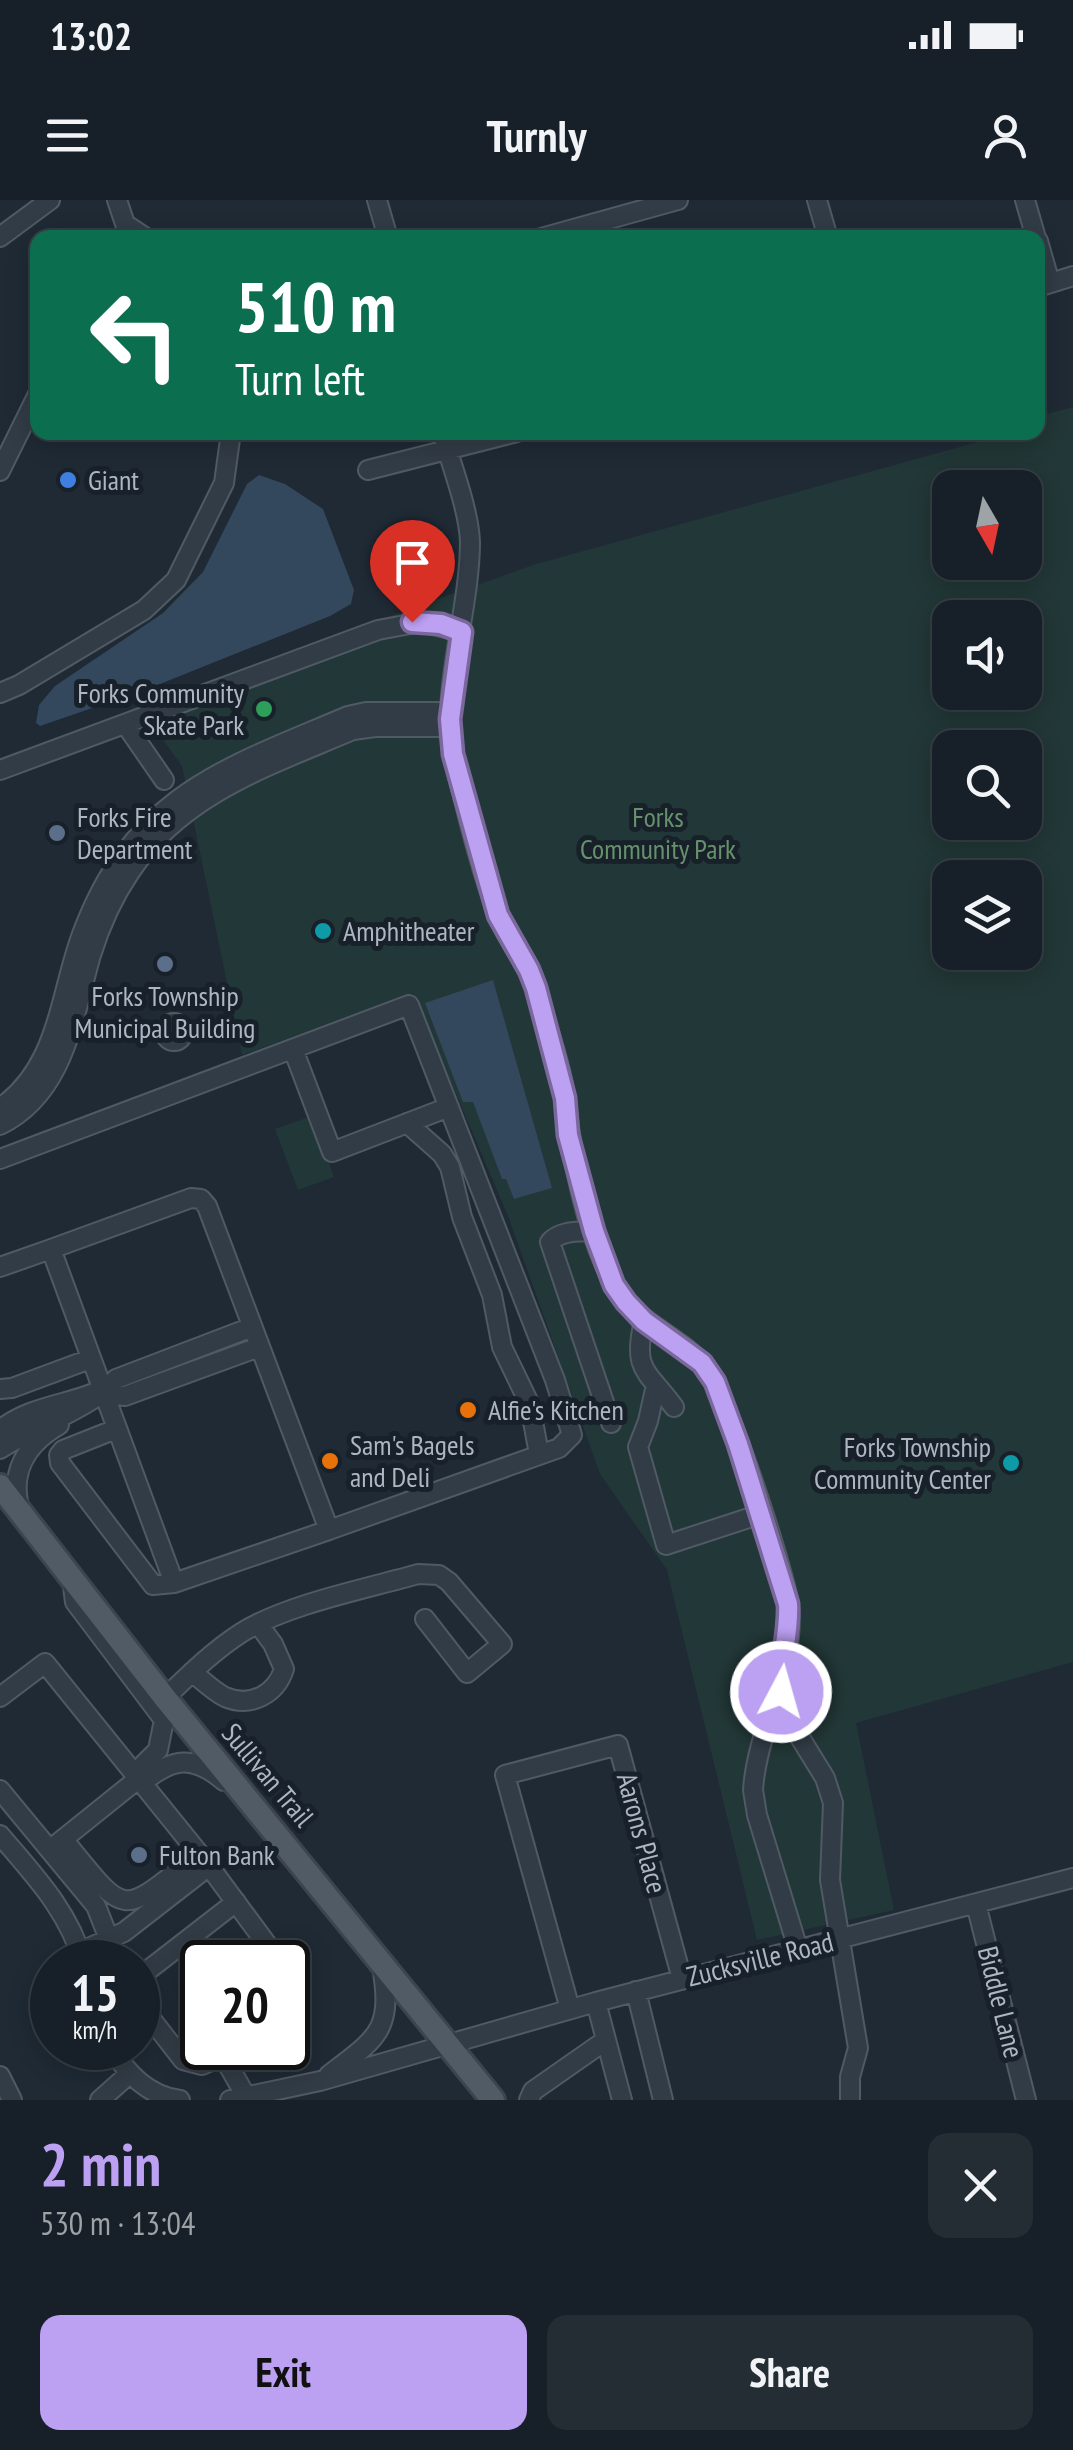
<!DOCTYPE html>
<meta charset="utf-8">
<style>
body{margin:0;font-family:"PT Sans Narrow",sans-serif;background:#242d34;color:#f1f3f6;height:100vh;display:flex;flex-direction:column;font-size:38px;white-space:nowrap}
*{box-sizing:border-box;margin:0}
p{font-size:32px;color:#9ea3a8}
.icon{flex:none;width:55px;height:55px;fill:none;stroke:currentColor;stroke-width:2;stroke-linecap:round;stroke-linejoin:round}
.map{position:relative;height:1900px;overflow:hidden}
.side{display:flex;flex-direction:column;background:#172028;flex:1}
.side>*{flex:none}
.hud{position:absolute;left:30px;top:30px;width:1015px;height:210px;border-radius:20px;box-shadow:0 5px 25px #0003,0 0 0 2px #363e45;background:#0b6e4f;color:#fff;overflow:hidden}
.needle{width:65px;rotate:171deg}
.controls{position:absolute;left:932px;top:270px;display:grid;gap:20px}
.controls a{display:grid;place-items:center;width:110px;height:110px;border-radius:20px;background:#172028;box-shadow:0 5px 25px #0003,0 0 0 2px #363e45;font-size:50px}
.speed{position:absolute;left:30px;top:1740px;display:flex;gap:20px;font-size:50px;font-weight:700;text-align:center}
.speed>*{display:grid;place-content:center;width:130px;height:130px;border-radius:50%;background:#172028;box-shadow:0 5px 25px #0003,0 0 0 2px #363e45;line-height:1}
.speed small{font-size:25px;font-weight:400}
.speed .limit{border:5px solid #111;border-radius:15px;background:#fff;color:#111}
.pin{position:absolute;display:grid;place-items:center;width:85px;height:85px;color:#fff;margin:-102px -42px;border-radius:50% 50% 50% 0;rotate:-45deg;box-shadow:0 0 10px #0007}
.pin .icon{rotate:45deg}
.me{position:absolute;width:110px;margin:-55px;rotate:6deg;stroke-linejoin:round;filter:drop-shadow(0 0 8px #0008)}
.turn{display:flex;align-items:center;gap:35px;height:210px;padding:0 40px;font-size:45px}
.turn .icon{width:130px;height:130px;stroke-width:2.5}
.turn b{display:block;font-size:70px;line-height:85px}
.round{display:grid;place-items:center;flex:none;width:105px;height:105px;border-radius:20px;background:#242d34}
.head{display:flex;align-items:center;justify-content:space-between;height:170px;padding:0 40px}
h1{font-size:60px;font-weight:600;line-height:75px;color:#bca0f2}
.cta{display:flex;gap:20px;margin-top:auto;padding:20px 40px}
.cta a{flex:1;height:115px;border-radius:20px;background:#bca0f2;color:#111;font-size:40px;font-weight:600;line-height:115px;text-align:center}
.cta a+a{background:#242d34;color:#f1f3f6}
.status{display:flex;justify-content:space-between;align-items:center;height:70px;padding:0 50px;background:#172028;direction:ltr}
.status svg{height:28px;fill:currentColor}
header{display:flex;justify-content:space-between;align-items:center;height:130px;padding:0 40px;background:#172028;font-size:45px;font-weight:600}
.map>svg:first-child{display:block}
.green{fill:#223737;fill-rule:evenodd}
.water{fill:#33475d}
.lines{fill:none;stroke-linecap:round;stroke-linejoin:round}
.minor-casing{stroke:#505a64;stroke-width:22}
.major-casing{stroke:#3c454f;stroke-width:28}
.minor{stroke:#323c46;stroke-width:18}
.major{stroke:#505b66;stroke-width:22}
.route-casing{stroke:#7a689d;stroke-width:25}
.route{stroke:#bca0f2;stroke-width:18}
.shop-dot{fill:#3f7fe0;stroke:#18212a;stroke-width:4}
.leisure-dot{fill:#2e9e5b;stroke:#18212a;stroke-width:4}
.service-dot{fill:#5c6f8a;stroke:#18212a;stroke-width:4}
.culture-dot{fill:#0f9aa8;stroke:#18212a;stroke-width:4}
.food-dot{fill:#e8710a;stroke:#18212a;stroke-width:4}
.labels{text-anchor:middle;stroke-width:10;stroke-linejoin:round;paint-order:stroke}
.poi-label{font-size:28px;fill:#acb7c3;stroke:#18212a;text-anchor:start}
.park-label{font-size:28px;fill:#65926c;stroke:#18212a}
.street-label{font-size:28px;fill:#acb7c3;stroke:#18212a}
</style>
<div class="status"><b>13:02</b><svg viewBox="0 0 49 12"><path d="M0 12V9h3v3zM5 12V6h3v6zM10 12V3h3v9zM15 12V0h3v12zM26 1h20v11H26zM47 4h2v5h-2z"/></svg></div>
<header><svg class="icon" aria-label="menu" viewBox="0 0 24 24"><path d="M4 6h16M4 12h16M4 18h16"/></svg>Turnly<svg class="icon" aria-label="person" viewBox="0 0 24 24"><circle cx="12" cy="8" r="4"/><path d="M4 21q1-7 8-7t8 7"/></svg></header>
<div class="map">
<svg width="1073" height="1900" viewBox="0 0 1073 1900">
<rect width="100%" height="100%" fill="#1f2a35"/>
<path class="green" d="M 1073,207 L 1073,1462 L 856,1523 L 894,1710 L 757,1740 L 667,1370 L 600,1274 L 508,1016 L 413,793 L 242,855 L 182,566 L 158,533 L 146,541 L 132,508 L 533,365 L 1010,233 L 1038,232 L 1038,216 ZM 950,288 L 1025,288 L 1025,362 L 950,362 ZM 950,418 L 1025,418 L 1025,492 L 950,492 ZM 950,548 L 1025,548 L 1025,622 L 950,622 ZM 950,678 L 1025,678 L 1025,752 L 950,752 Z
M 312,916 L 334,977 L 298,990 L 275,929 Z"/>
<path class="water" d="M 259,275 L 285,284 L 323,309 L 354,390 L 351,404 L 330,416 L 145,490 L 40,526 L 36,523 L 39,505 L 55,486 L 163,413 L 203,372 L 247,284 Z
M 493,780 L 552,988 L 514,999 L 506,979 L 502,979 L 473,902 L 463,902 L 425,803 Z"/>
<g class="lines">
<defs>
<path id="minor" d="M 117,0 L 125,24 L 146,38
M 377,0 L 388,38
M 817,0 L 828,38
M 1025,0 L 1036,38
M 0,37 L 50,0
M 541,38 L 678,0
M 1038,41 L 1050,83
M 1038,87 L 1073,76
M 442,232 C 451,264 469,310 470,342 C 470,411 439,496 454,560 C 467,612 480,669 500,720 C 510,746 530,765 537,793 C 547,828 562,867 566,903 C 573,963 585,1030 614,1084 C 635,1123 675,1133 703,1164 C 725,1188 784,1369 789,1405 C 796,1468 757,1528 753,1590 L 757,1615 L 798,1749
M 368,270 L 517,232
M 0,271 L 38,194
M 0,493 L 19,485 L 144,410 L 176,380 L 224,283 L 231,232
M 126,525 L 164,580
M 0,570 L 378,430 L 421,422 L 462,432
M165 832a9 9 0 1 1 18 0a9 9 0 1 1-18 0Z
M 293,849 L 332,952 L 449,907
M 0,908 C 59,867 59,796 82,734 C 134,595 223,569 348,516 L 366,512 L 451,512
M 407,923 L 442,954 L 450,967 L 462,1017 L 492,1095 L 502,1147 L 530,1205 L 539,1254
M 0,925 C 65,893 73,817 91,755 C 100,726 113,697 130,672 C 183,593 269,566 353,530 L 375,527 L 450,527
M 0,959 L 409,805 L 555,1180 L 572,1235 L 559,1248 L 329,1330
M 191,998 L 201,999 L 207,1006 L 329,1330 L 174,1383 L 51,1049 Z
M 594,1031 C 579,1032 561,1030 550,1042 L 611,1223
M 0,1067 L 51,1049
M 644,1121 C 632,1171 647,1170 674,1207
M 656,1185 L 648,1221 L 638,1247 L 666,1345 L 761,1314
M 0,1189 L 12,1188 L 90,1159
M 116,1229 L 63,1250 L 59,1255 L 60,1263 L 153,1385 L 174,1383
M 0,1230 C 37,1200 90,1205 116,1179 L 252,1127
M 0,1249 C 32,1228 71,1216 102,1193 L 125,1196 L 259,1147
M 20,1310 C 9,1273 26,1244 59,1225
M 72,1379 L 75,1402 L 164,1520 L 158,1550 L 134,1574
M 192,1472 C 202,1480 213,1491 225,1497 C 251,1508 276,1494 284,1469 L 273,1444 L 259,1425
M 780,1486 L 788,1518 L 825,1578 L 833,1603 L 830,1680 L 858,1848 L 850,1877 L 850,1900
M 0,1497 L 45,1463 L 209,1666 L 280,1762
M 165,1498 C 189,1475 213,1451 241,1433 C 287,1404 366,1389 418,1374 L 439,1375 L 449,1382 L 502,1444 L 467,1473 L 425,1419
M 142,1583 C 173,1557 193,1555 224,1581
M 0,1590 L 96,1706 L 118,1762
M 0,1635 C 33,1674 69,1711 83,1762
M 63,1639 C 128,1719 119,1717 199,1654
M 57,1644 L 138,1579
M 976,1704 L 1026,1900
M 80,1752 L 124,1732 L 209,1666
M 288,1772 L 298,1790 L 288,1803
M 138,1778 L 236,1702
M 636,1791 L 663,1900
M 138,1802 L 183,1860 L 202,1865 L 223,1856
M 596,1802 L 622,1900
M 570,1809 L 505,1575 L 618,1545 L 682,1779
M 111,1848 C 127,1873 148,1896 180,1900
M 234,1848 L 223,1856 L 248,1900
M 329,1875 C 378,1837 393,1831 382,1766
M 0,1876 L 12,1900
M 100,1900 L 128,1875
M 230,1900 L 320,1881 L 596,1802 L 1073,1678
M 529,1900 L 533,1891 L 606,1840"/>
<path id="major" d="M 0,1286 L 165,1498 L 493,1900"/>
</defs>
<use href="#minor" class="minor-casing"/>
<use href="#major" class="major-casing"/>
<use href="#minor" class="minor"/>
<use href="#major" class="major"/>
</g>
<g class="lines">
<defs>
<path id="route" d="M 412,422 L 441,424 L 462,432 L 450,519 L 453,554 L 498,715 L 529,770 L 536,788 L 565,898 L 568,935 L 594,1031 L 614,1085 L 626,1102 L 644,1121 L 702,1163 L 715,1182 L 738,1244 L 788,1404 C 790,1434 779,1462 781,1492"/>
</defs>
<use href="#route" class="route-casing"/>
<use href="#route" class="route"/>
</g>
<circle class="shop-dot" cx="68" cy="280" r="10"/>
<circle class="leisure-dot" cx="264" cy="509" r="10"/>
<g class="service-dot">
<circle cx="57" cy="633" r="10"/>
<circle cx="165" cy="764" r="10"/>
<circle cx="139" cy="1655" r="10"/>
</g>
<g class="culture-dot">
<circle cx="323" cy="731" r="10"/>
<circle cx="1011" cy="1263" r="10"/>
</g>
<g class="food-dot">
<circle cx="468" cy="1210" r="10"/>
<circle cx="330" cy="1261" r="10"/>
</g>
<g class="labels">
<g class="poi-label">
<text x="88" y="290">Giant</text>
<text x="244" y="503" text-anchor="end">Forks Community<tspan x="244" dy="32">Skate Park</tspan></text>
<text x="77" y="627">Forks Fire<tspan x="77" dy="32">Department</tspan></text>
<text x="343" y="741">Amphitheater</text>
<text x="165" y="806" text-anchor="middle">Forks Township<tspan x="165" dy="32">Municipal Building</tspan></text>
<text x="488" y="1220">Alfie's Kitchen</text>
<text x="350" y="1255">Sam's Bagels<tspan x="350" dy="32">and Deli</tspan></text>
<text x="991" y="1257" text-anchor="end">Forks Township<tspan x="991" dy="32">Community Center</tspan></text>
<text x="159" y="1665">Fulton Bank</text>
</g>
<g class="park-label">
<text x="658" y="627">Forks<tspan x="658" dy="32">Community Park</tspan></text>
</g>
<g class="street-label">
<text transform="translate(268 1575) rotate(50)" y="10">Sullivan Trail</text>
<text transform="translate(642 1633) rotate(75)" y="10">Aarons Place</text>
<text transform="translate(760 1759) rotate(-14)" y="10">Zucksville Road</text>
<text transform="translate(1001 1802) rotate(76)" y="10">Biddle Lane</text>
</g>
</g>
</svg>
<div class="controls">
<a><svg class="needle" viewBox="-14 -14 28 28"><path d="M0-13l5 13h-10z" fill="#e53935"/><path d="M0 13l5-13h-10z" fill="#9ea3a8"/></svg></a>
<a><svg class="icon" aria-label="sound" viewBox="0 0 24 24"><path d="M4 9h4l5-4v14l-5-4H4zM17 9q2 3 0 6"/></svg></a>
<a><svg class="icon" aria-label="search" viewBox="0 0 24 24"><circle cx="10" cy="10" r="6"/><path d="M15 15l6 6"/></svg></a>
<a><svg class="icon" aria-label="layers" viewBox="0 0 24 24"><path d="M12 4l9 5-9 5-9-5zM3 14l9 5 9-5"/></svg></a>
</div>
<div class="speed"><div>15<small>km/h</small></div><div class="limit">20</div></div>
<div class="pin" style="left:412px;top:422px;background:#d93025"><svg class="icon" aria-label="arrive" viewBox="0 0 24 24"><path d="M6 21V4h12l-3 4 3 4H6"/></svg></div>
<svg class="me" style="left:781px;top:1492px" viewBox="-20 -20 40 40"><circle r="17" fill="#bca0f2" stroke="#fff" stroke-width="3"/><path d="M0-11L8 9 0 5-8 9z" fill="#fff"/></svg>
<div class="hud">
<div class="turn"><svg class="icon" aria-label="left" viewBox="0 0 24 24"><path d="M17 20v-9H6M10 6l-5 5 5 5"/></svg><div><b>510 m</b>Turn left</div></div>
</div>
</div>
<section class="side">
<div class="head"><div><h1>2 min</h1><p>530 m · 13:04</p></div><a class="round"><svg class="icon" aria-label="close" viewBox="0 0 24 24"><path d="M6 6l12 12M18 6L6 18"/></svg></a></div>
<div class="cta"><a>Exit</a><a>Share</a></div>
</section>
